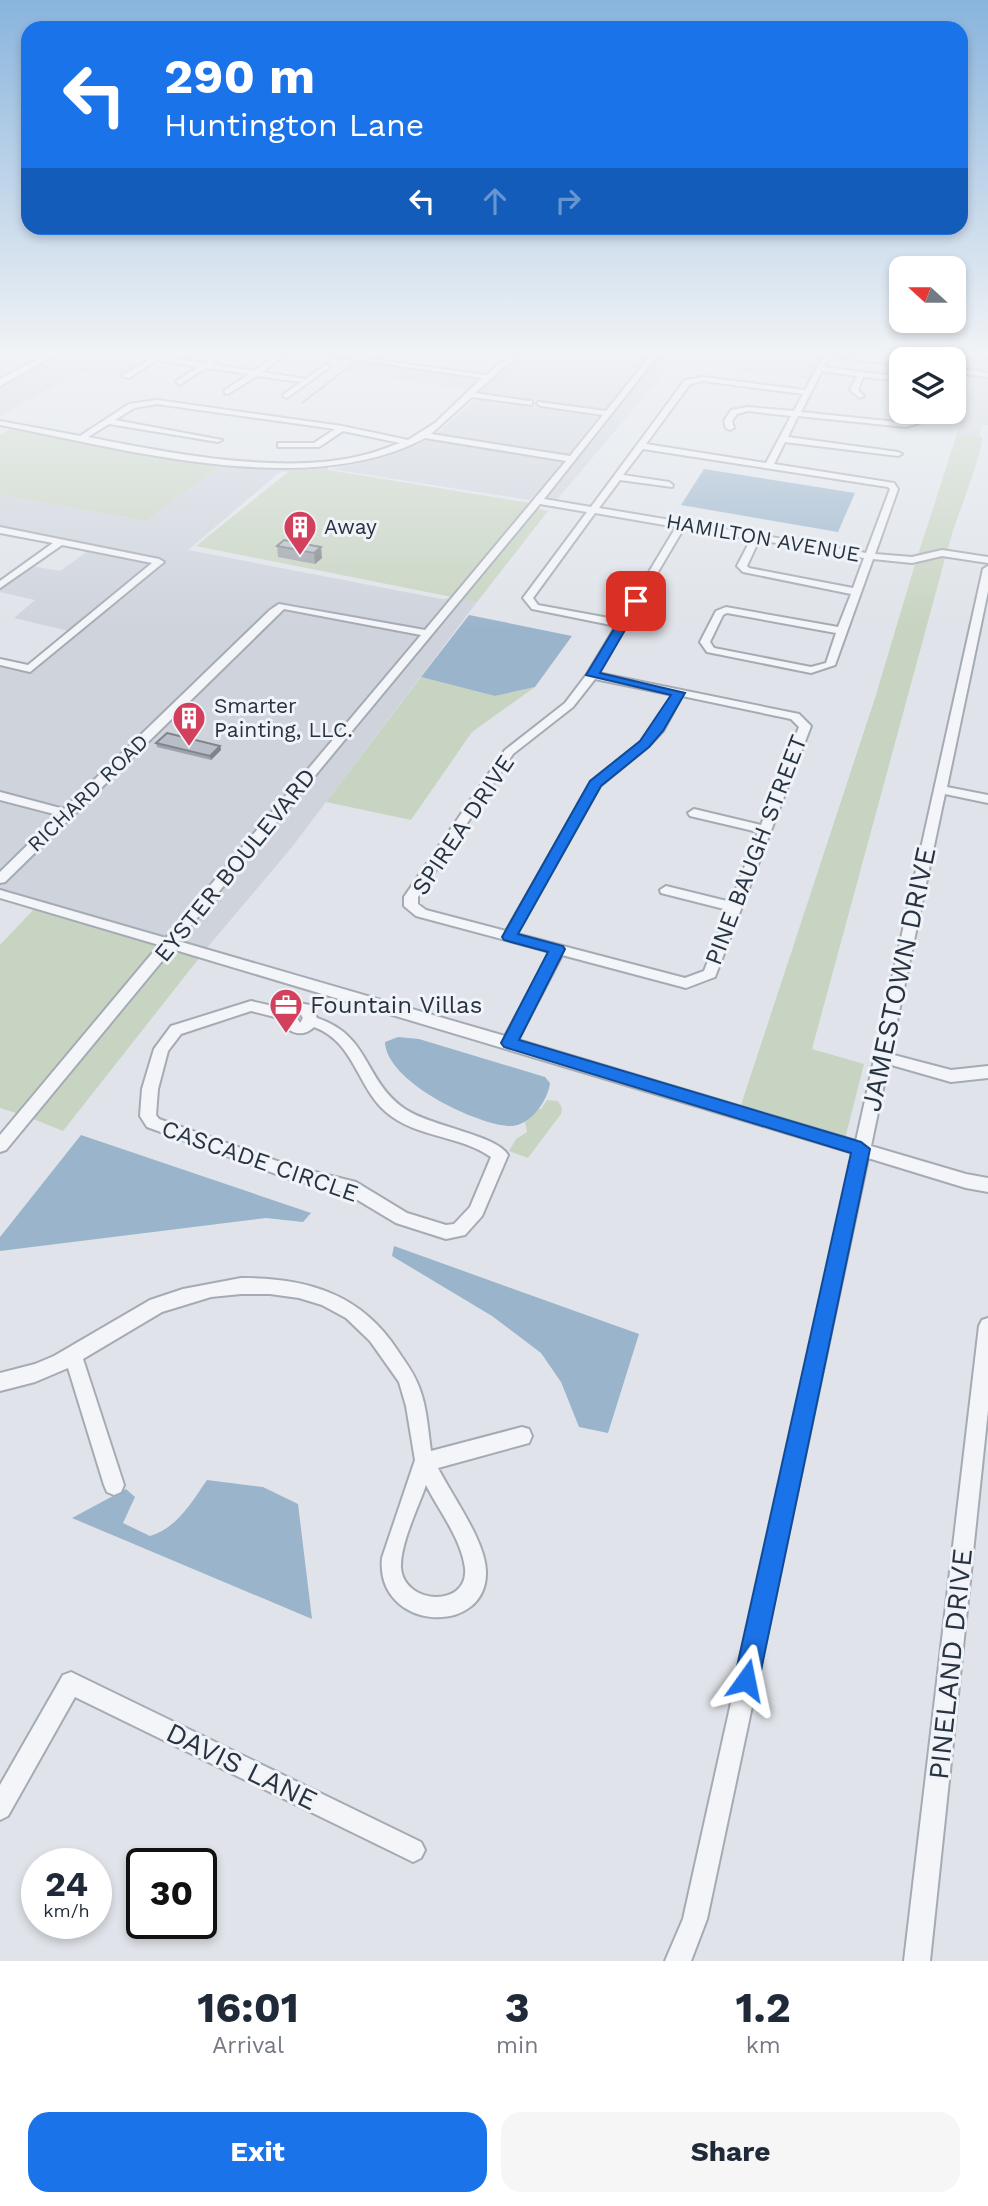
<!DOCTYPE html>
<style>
body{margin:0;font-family:"Work Sans",sans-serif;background:#f6f6f7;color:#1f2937;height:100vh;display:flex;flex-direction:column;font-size:26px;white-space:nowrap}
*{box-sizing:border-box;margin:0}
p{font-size:23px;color:#747a83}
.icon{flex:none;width:38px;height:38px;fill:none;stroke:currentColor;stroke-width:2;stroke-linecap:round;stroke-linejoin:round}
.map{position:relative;height:1961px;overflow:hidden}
.side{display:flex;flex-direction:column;background:#fff;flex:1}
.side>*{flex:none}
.banner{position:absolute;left:21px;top:21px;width:947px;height:214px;border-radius:21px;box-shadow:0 4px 10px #0003;background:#1a73e8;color:#fff;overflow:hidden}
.needle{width:46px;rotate:291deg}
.buttons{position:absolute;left:889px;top:256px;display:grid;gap:14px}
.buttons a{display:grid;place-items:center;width:77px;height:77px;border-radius:14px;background:#fff;box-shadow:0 4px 10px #0003;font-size:35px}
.speed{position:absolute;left:21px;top:1848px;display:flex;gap:14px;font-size:35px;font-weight:700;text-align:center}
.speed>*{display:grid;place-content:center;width:91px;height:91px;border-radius:50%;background:#fff;box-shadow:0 4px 10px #0003;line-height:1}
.speed small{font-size:18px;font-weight:400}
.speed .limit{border:4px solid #111;border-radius:10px;background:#fff;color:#111}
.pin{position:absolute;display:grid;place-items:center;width:60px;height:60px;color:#fff;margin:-30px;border-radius:14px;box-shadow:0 4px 10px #0006}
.me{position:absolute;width:77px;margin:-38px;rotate:12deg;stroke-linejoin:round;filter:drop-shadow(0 0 5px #0008)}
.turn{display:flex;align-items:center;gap:24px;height:147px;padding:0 28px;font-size:32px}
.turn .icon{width:91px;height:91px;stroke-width:2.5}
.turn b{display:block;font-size:49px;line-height:60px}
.lanes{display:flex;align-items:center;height:66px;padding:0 28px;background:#0003;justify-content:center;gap:35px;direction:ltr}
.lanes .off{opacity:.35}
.eta{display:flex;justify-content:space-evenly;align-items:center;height:119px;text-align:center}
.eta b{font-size:42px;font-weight:700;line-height:49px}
.primary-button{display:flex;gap:14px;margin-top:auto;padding:14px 28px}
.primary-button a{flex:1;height:80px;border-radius:21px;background:#1a73e8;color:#fff;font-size:28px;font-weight:700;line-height:80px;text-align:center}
.primary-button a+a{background:#f6f6f7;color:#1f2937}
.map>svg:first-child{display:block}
.built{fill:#ced3dc}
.green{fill:#c7d4c1}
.water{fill:#9ab4cb}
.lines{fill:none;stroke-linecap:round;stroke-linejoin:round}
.stream{stroke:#9ab4cb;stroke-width:2}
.minor-casing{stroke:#a5abb4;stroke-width:4}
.major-casing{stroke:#9fa9b6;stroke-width:3}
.minor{fill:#f3f5f8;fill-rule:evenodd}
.major{fill:#fff;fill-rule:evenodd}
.wall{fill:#9da3ab}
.shaded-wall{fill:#80858b}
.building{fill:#b7bec7;stroke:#80858b;stroke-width:2}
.route{fill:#1a73e8;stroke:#114b97;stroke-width:2}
.labels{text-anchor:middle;stroke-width:6;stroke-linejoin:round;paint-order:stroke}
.far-poi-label{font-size:21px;fill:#283342;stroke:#f0f3f7;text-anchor:start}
.far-street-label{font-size:21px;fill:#283342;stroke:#f0f3f7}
.street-label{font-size:24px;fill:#283342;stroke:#f0f3f7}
.poi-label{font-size:24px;fill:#283342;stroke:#f0f3f7;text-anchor:start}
.near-street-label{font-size:28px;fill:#283342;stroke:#f0f3f7}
</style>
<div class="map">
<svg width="988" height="1961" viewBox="0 0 988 1961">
<rect width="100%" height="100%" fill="#e0e4ea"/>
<path class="built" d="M 57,355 L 106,355 L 143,363 L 120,377 L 79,371 L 0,416 L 0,387 Z
M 518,355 L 652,355 L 605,412 L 537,400 L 479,395 L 481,391 L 477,390 Z
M 658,355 L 824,355 L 811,380 L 706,367 L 669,367 L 555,502 L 542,500 Z
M 843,355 L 988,355 L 988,374 L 954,369 L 954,359 L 901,359 L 901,362 Z
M 354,360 L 484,378 L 471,390 L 341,371 Z
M 954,371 L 988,376 L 988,425 L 982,425 L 979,437 L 957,434 L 974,378 L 954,375 Z
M 477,397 L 532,407 L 604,415 L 569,457 L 433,436 L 463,412 Z
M 430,439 L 567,460 L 530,500 L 330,469 L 365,462 Z
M 221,466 L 302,470 L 280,472 L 188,550 L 442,599 L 451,598 L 423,630 L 293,604 L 279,605 L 269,611 L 65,810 L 0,792 L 0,664 L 32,672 L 163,561 L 0,528 L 0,495 L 146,521 Z
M 89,550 L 153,563 L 28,666 L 69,631 L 14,618 L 35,600 L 0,592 L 0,589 L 32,566 L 60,571 Z
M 459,599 L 477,602 L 292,847 L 207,948 L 179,940 Z
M 284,608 L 420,634 L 169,937 L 0,890 L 0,885 Z
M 0,799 L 60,815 L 0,873 Z"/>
<path class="green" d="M 10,429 L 221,466 L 146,521 L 0,495 L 0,435 Z
M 957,434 L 983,437 C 975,478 957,512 947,552 L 930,552 L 917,558 Z
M 326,466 L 329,470 L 530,503 L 452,597 L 196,546 L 288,472 L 285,469 Z
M 535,508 L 548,511 L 477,602 L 459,599 Z
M 935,555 L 946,555 L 812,1049 L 864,1064 L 845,1139 L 740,1108 L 875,698 L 916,561 Z
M 421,677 L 495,696 L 535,687 L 472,732 L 411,820 L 326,802 Z
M 35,908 L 162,946 L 19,1114 L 0,1108 L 0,945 Z
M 172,949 L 200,957 L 63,1131 L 31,1118 Z
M 547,1100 L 558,1101 L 562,1108 L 561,1114 L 528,1158 L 509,1151 L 516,1139 L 527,1132 L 525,1122 L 533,1109 L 541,1109 Z"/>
<path class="water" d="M 704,469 L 855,493 L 838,532 L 681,505 Z
M 469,615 L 572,636 L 535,687 L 495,696 L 421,677 Z
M 398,1037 L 419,1039 L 545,1077 L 550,1083 C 548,1101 529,1128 508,1126 C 473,1123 386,1081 385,1042 Z
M 81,1135 L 311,1213 L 303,1222 L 266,1218 L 0,1251 L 0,1237 Z
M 394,1246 L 639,1334 L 608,1433 L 579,1427 L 561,1382 L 541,1353 L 492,1316 L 392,1256 Z
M 207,1480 L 263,1487 L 298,1504 L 312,1619 L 72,1518 L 126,1489 L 135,1497 L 123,1523 L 150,1536 C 178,1527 191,1503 207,1480 Z"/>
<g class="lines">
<path class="stream" d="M 360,357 L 363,355
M 302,403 L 356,361"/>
<defs>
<path id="minor" d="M 156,355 L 204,363 L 216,355 L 224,355 L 212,364 L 254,371 L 277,355 L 285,355 L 262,372 L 306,379 L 325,365 L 331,366 L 287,398 L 283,396 L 284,394 L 301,382 L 257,376 L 228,394 L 225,394 L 225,390 L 249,374 L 206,368 L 179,385 L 176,381 L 199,367 L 157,360 L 129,378 L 122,376 Z
M 324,355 L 342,355 L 486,375 L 511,355 L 518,355 L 475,393 L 529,401 L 532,401 L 532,405 L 472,397 L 431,434 L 570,456 L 603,415 L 541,406 L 537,404 L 538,402 L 606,411 L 651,355 L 658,355 L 544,499 L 591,507 L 685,380 L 703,377 L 805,390 L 824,355 L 830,355 L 824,367 L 901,377 L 901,381 L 863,377 L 858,390 L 864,396 L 860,398 L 850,390 L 857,376 L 822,371 L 801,412 L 906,423 L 915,421 L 918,411 L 926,411 L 922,422 L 906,427 L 798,416 L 788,437 L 898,452 L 902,454 L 898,456 L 785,442 L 774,464 L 894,483 L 898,489 L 875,554 L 912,557 L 942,550 L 988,557 L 988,563 L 942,556 L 912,563 L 873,559 L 835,665 L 811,673 L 707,652 L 700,642 L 716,611 L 726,607 L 838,627 L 851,594 L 743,572 L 737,566 L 751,539 L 684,528 L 598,673 L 799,714 L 811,726 L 715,977 L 686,988 L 562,955 L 518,1040 L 856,1141 L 983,569 L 988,566 L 988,591 L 947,787 L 988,795 L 988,803 L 945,794 L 890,1054 L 951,1070 L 988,1066 L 988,1078 L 951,1082 L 888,1064 L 871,1146 L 966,1174 L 988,1178 L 988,1192 L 966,1188 L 868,1158 L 707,1919 L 691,1961 L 665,1961 L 683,1919 L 853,1153 L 172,949 L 6,1150 L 0,1152 L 0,1135 L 159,945 L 0,898 L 0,890 L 166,938 L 421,635 L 284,609 L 5,882 L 0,883 L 0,872 L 58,815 L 0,800 L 0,792 L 64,809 L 270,610 L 279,604 L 425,630 L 566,461 L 425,438 C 307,501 125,449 0,425 L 0,421 L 80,436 L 129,404 L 157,400 L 342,426 L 408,440 L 435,423 L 482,378 ZM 703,381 L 803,394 L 794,411 L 748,407 L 731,410 L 724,421 L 726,428 L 730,430 L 734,428 L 732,421 L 737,414 L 748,411 L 791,416 L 766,463 L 646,444 L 690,384 ZM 157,404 L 335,429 L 314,443 L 278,443 L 278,447 L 319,447 L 343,431 L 400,443 C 388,447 377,452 364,455 C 284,476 169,453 88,437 L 109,424 L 218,442 L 222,440 L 115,420 L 134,408 ZM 643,449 L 888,487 L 890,489 L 866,553 L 599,508 L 620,480 L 672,487 L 673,485 L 669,482 L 623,475 ZM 540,504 L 587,512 L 523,598 L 532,609 L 616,626 L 587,674 L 565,703 L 505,750 L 404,897 L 404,906 L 416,916 L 550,952 L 505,1036 L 178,941 ZM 595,513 L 676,527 L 620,620 L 538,605 L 533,598 ZM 759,540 L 864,558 L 853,588 L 749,568 L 747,566 ZM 727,613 L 836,633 L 826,663 L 811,667 L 714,648 L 710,642 L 723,615 ZM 595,679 L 673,695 L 652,729 L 641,742 L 591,782 L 506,931 L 426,910 L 418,904 L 418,897 L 513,754 L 573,707 ZM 682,696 L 791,719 L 799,727 L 761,825 L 694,809 L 688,813 L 690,816 L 758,832 L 731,902 L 666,886 L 660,890 L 661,893 L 728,910 L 704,971 L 685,978 L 517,934 L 600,786 L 649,746 L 663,731 Z
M 833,355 L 901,361 L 901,365 L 836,357 Z
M 954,368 L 988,373 L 988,377 L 954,372 Z
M 0,527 L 159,559 L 164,562 L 30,672 L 0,665 L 0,659 L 28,665 L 152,563 L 62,545 L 0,588 L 0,581 L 53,543 L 0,533 Z
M 251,1001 L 286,1009 L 298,1003 L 310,1005 L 317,1018 C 371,1036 363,1080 405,1109 C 429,1126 497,1135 508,1155 L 482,1216 L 465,1235 L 446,1239 L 396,1223 L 346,1193 L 290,1179 L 147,1127 L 140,1116 L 142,1089 L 154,1049 L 171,1026 ZM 251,1011 L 283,1019 L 288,1029 C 296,1035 306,1035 314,1027 C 354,1041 357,1087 386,1112 C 416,1138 460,1135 491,1157 L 470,1207 L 454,1224 L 446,1225 L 407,1213 L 356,1182 L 291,1166 L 159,1119 L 156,1115 L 158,1089 L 168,1051 L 181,1034 ZM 300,1013 L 303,1018 L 300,1023 L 297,1018 Z
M 241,1278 C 306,1278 361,1293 398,1351 C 406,1363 414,1373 419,1387 C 427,1407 428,1430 431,1451 L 522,1427 L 529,1429 L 532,1436 L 529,1443 L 438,1468 C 452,1496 485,1540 486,1571 C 488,1638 375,1631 382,1558 L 415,1460 L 406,1406 L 399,1382 L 370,1341 L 346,1318 L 322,1305 L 299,1298 L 270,1294 L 241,1294 L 211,1297 L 162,1312 L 83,1359 L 124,1485 L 121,1492 L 114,1495 L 107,1492 L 104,1485 L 68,1368 L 35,1382 L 0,1391 L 0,1373 L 35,1364 L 54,1356 L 150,1300 L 183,1289 ZM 426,1485 C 439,1511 461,1538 465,1568 C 469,1608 404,1605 401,1568 C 400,1544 418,1508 426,1485 Z
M 988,1318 L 988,1410 L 930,1961 L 904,1961 L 979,1326 L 982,1320 Z
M 71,1672 L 421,1842 L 425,1850 L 421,1858 L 413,1862 L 405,1858 L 75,1697 L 8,1816 L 0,1820 L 0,1785 L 63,1675 Z"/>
<path id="major" d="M 45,355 L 55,355 L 0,386 L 0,379 Z"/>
</defs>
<use href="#minor" class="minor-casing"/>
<use href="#major" class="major-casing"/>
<use href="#minor" class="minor"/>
<use href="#major" class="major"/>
</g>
<path class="wall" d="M 284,540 L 322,558 L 315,564 L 278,557 L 277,546 Z
M 156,743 L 220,746 L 221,750 L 211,760 L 157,747 Z"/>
<path class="shaded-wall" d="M 321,547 L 322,558 L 315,564 L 314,553 Z
M 220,746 L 221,750 L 211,760 L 210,756 Z"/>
<path class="building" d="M 284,540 L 321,547 L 314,553 L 277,546 Z
M 167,733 L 220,746 L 210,756 L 156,743 Z"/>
<linearGradient id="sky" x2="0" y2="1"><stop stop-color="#89b4dc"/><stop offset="0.56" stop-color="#f1f3f6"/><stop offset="1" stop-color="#f1f3f6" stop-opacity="0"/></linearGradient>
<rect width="988" height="629" fill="url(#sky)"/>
<path class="route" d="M 636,598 L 642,601 L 600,673 L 685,693 L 663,731 L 649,747 L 601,786 L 518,934 L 563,946 L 565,949 L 519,1040 L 861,1142 L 870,1149 L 759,1680 L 755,1689 L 746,1693 L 738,1689 L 734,1680 L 851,1153 L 504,1047 L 501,1043 L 548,952 L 504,940 L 502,937 L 590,781 L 640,741 L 671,695 L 586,675 L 631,601 Z"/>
<defs>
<symbol id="building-pin" viewBox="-11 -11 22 30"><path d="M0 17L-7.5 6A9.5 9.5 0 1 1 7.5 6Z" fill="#d3405e" stroke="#f0f3f7"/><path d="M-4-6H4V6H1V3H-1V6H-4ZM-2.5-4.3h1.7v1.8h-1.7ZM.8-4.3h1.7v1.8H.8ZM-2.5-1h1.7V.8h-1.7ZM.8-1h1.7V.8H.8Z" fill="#fff"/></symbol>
<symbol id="office-pin" viewBox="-11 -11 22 30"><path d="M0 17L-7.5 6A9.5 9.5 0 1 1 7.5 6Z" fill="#d3405e" stroke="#f0f3f7"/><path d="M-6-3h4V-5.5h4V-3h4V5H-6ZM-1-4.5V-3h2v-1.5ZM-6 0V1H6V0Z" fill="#fff"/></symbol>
</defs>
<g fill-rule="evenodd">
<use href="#building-pin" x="281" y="508" width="38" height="52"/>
<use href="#building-pin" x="170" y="699" width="38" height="52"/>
<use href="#office-pin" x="267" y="986" width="38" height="52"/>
</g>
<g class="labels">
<g class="far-poi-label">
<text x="324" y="534">Away</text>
<text x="214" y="713">Smarter<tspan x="214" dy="24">Painting, LLC.</tspan></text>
</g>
<g class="far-street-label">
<text transform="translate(763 538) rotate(10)" y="7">HAMILTON AVENUE</text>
<text transform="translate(88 793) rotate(-44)" y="7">RICHARD ROAD</text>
</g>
<g class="street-label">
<text transform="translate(463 825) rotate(-56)" y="8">SPIREA DRIVE</text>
<text transform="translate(756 850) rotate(-69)" y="8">PINE BAUGH STREET</text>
<text transform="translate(235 865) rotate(-51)" y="8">EYSTER BOULEVARD</text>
<text transform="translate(260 1161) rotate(19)" y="8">CASCADE CIRCLE</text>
</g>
<g class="poi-label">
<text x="310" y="1013">Fountain Villas</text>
</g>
<g class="near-street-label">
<text transform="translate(898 979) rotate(-78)" y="10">JAMESTOWN DRIVE</text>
<text transform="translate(950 1664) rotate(-84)" y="10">PINELAND DRIVE</text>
<text transform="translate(242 1766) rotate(26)" y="10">DAVIS LANE</text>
</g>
</g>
</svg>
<div class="buttons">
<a><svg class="needle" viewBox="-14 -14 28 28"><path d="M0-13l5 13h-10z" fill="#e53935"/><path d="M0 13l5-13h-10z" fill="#747a83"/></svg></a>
<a><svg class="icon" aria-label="layers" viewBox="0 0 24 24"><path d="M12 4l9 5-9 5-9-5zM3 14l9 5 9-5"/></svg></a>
</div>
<div class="speed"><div>24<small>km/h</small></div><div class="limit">30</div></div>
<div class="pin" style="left:636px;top:601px;background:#d93025"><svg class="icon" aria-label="arrive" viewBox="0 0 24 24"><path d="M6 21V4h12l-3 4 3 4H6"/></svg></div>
<svg class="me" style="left:746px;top:1680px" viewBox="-20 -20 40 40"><path d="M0-17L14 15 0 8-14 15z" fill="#1a73e8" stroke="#fff" stroke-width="4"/></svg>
<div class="banner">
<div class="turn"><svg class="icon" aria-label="left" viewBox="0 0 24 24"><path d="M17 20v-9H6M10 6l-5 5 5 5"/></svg><div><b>290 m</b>Huntington Lane</div></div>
<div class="lanes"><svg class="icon" aria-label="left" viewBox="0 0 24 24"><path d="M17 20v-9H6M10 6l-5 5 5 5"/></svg><svg class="icon off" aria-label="ahead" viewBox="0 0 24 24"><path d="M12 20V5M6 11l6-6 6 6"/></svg><svg class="icon off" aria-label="right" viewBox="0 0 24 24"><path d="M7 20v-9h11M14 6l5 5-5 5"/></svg></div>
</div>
</div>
<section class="side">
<div class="eta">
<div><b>16:01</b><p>Arrival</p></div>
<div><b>3</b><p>min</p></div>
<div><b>1.2</b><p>km</p></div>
</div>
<div class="primary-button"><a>Exit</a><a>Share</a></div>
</section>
